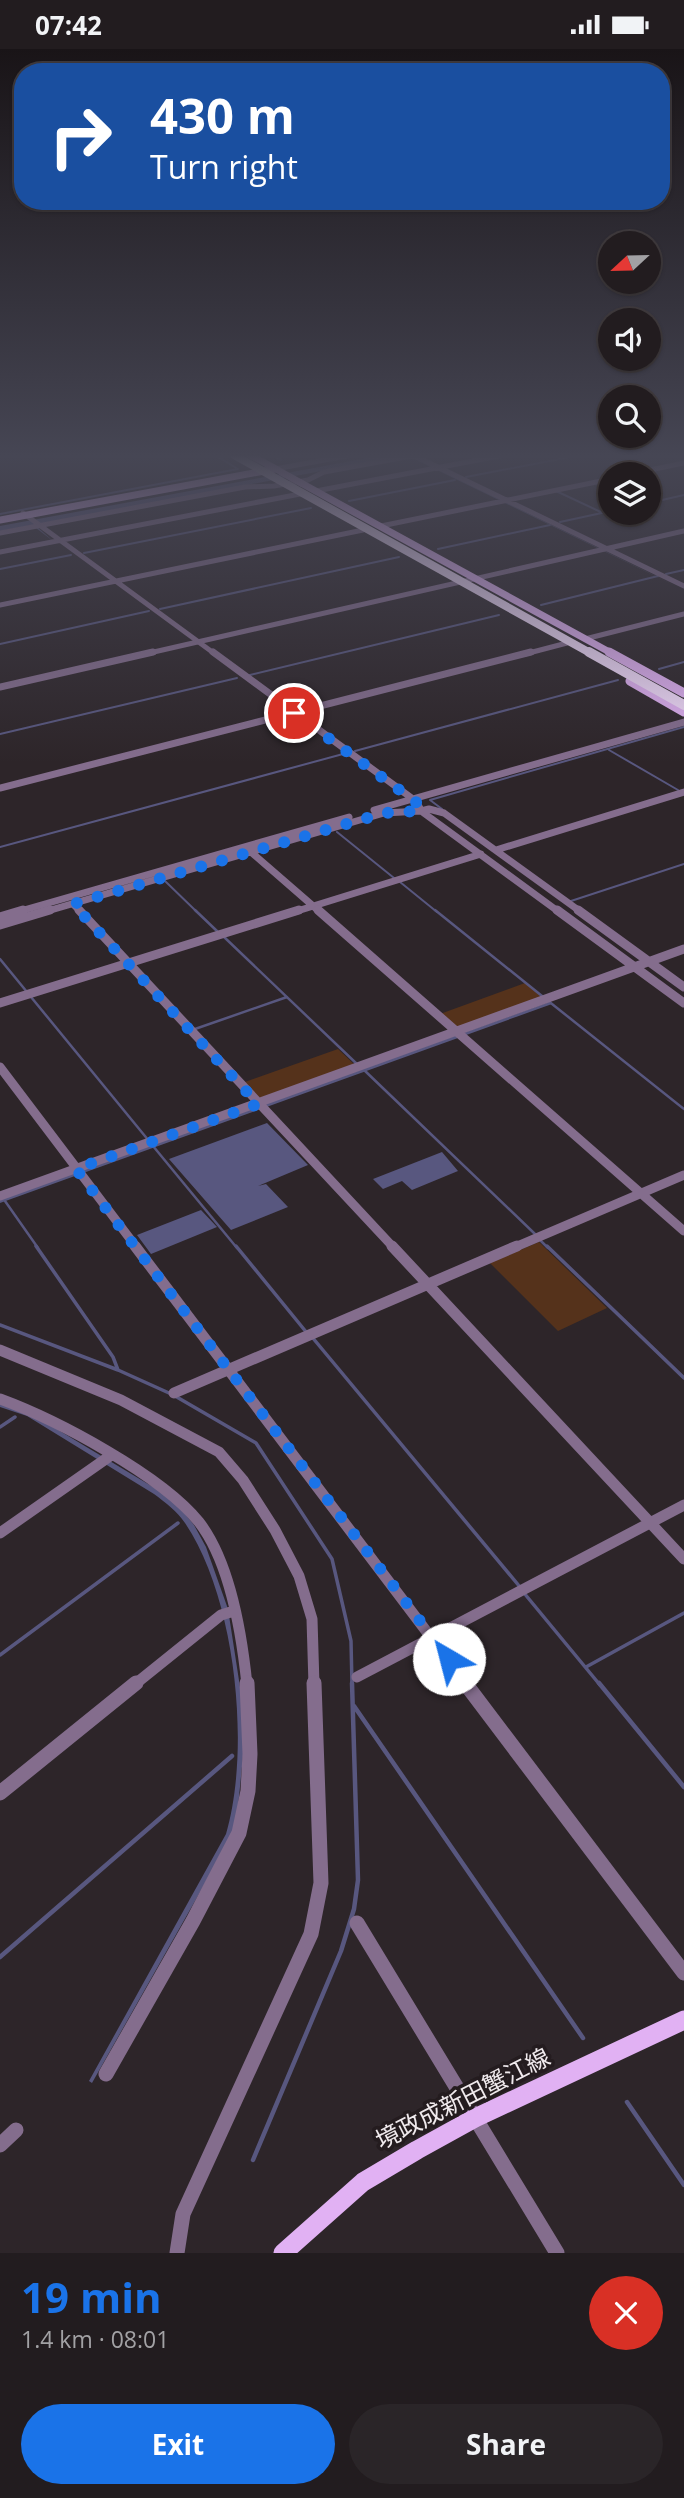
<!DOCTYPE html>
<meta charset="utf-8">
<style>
body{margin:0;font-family:"Open Sans","Noto Sans JP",sans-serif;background:#2a2528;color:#f1f3f6;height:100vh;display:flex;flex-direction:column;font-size:26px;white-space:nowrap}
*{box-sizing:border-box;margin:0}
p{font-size:23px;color:#a2a1a4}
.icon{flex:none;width:38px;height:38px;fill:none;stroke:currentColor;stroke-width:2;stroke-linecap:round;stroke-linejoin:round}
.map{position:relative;height:2204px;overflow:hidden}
.panel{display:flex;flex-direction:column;background:#221c1f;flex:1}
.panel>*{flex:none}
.banner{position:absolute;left:14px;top:14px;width:656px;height:147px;border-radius:28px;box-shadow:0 2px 5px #0004,0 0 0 2px #3f3a3d;background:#1a4fa0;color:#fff;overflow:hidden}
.needle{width:46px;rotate:248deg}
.controls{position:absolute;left:598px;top:182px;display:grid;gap:14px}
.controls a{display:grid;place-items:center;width:63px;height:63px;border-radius:50%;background:#221c1f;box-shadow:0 2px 5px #0004,0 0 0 2px #3f3a3d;font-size:35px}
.pin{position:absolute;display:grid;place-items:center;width:60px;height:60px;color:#fff;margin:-30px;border:4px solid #fff;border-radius:50%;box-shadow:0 2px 7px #0007}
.me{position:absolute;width:77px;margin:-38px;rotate:323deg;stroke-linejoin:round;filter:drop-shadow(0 0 5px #0008)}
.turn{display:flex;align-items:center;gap:24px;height:147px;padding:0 21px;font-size:32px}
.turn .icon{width:91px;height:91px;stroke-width:2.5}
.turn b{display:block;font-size:49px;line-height:60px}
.round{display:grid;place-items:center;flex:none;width:74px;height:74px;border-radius:37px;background:#2a2528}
.head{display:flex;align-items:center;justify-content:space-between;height:119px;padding:0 21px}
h1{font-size:42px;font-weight:700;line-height:52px;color:#1a73e8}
.primary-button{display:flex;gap:14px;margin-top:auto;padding:14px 21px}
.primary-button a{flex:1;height:80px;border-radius:42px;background:#1a73e8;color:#fff;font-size:28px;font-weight:700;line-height:80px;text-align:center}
.primary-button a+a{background:#2a2528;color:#f1f3f6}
.status{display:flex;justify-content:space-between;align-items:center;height:49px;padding:0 35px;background:#221c1f;direction:ltr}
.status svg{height:19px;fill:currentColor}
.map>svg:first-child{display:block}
.green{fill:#55321b}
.water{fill:#58577f}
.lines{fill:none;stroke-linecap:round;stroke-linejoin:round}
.stream-far3{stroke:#58577f;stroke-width:2}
.stream-far2{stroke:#58577f;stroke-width:2.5}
.stream-far1{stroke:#58577f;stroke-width:3.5}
.stream{stroke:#58577f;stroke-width:4.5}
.minor-far4{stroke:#846d8d;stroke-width:5}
.minor-far3{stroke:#846d8d;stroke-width:7}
.minor-far2{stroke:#846d8d;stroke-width:9}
.minor-far1{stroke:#846d8d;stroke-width:11}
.minor{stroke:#846d8d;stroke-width:15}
.major-far2{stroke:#e1b1f3;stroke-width:7}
.major-far1{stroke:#e1b1f3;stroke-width:9}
.major{stroke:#e1b1f3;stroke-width:19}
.major-bridge{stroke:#e1b1f3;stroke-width:7}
.highway-bridge-far1{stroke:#f3dcfc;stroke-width:8}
.highway-bridge{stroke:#f3dcfc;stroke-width:10}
.route{stroke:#1a73e8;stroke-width:12;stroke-dasharray:0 21.6}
.labels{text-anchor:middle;stroke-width:7;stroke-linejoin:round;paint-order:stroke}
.near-street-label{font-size:24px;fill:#f0eaed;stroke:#241c1f}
</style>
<div class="status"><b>07:42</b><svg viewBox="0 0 49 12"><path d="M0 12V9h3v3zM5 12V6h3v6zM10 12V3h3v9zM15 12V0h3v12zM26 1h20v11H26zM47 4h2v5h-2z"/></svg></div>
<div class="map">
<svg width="684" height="2204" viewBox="0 0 684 2204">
<rect width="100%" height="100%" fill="#2d2529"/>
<path class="green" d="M 525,934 L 545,950 L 459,981 L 440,965 Z
M 338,1000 L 356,1017 L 262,1051 L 245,1033 Z
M 539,1193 L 607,1259 L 558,1282 L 490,1214 Z"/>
<path class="water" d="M 384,406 L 409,406 L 684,541 L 406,406 L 35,476 L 53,492 L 32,476 L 0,482 L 0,477 Z
M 549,953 L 552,955 L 0,1154 L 0,1150 Z
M 267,1074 L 308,1116 L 258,1137 L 266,1135 L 288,1158 L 231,1181 L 169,1110 Z
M 442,1103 L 458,1122 L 412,1141 L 402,1132 L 383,1140 L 373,1130 Z
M 201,1161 L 217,1178 L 151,1205 L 137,1186 Z
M 0,1353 L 30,1364 L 158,1441 L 177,1455 L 194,1476 L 206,1498 L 228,1560 L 246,1677 L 238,1758 L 233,1783 L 221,1806 L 92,2034 L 89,2032 L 226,1785 C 251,1700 236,1549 185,1474 C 177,1462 166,1454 154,1445 L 27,1367 L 0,1358 Z"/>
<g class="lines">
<path class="stream-far3" d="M 215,406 L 238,420
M 271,406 L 281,411
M 466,428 L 581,406
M 556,442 L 603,464
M 349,452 L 455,431
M 649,454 L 684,446
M 0,465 L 238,420
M 560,473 L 611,462
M 438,500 L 550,476
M 84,504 L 311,459
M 0,520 L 71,506
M 666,525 L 684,521
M 541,556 L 658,527
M 160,560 L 399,508
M 0,595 L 149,562
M 659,620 L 684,613
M 250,626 L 499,566
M 0,685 L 237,629
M 609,701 L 678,741
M 355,702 L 618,631
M 442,760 L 430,751 L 684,678
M 337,783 L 394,829
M 0,798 L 343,705
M 165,832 L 197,863
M 400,833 L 437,863
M 571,852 L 684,815"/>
<path class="stream-far2" d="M 195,861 L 218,883
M 435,861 L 542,947
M 223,887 L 358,1016
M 0,910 L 27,943
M 31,948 L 149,1092
M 547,951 L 684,1060
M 195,980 L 287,948
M 363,1020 L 535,1185
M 153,1097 L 237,1199
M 5,1152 L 38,1199
M 539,1190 L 548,1199"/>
<path class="stream-far1" d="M 36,1197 L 113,1308 L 118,1321
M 236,1197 L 307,1284
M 547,1197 L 684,1329
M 0,1276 L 118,1321 L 169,1344
M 312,1288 L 520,1538
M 175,1347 L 256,1394 L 332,1510 L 351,1592 L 352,1636
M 0,1378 L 15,1368
M 524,1544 L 600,1636
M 0,1606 L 178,1474
M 586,1618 L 684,1564"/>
<path class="stream" d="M 599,1634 L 684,1738
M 354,1657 L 583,1989
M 0,1908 L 232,1707
M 627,2053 L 684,2136
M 253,2111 L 341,1902 L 354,1860 L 358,1831 L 352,1634"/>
<path class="minor-far4" d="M 413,406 L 684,537
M 275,420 L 352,406
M 631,425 L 684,414
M 316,442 L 504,406
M 23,464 L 215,605
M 381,477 L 611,430
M 0,484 L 245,438 L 274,437 L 308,431 L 324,423 L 417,406
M 0,503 L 300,445
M 0,556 L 363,481
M 585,590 L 684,565
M 145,605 L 684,482
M 525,605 L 567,594"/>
<path class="minor-far3" d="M 0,638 L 153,603
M 0,739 L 531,603
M 374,761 L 684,673
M 421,762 L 559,863
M 421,762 L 429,760 L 444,764 L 581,863
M 496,801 L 684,743
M 251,803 L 320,863
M 73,855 L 81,863
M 17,863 L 349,768
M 44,863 L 384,764 L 421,762 L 417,753 L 213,603
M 294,863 L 481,805"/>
<path class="minor-far2" d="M 79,861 L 394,1199
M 318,861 L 684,1182
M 557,861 L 684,954
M 578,861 L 684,938
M 0,868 L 23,861
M 0,876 L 50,861
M 0,954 L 299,861
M 0,1018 L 137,1199
M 0,1147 L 684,900
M 513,1199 L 684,1126"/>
<path class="minor-far1" d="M 135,1197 L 467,1636
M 392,1197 L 684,1510
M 0,1301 L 121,1351 L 219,1403 L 243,1431 L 275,1481 L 299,1527 L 312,1570 L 314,1636
M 174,1344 L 517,1197
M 0,1350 C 57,1371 161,1426 199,1473 C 230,1513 242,1587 247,1636
M 0,1484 L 110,1407
M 357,1628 L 684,1456
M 134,1636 L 221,1566 L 234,1562"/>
<path class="minor" d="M 465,1634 L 684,1924
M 0,1744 L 136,1634
M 357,1874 L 557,2204
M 106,2025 L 193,1872 L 239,1784 L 248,1742 L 250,1705 L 247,1634
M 0,2096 L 16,2081
M 177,2204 L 183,2165 L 311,1885 L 321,1834 L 314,1634"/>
<path class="major-far2" d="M 250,406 L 278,421
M 301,434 L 613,605
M 0,471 L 275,420"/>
<path class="major-far1" d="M 609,603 L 684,644
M 630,632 L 684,663"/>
<path class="major" d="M 283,2204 L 363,2133 L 417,2101 L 475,2069 L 684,1971"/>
<path class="major-bridge" d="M 281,423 L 301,434"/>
<path class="highway-bridge-far1" d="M 234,406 L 592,605"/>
<path class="highway-bridge" d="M 589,603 L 684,656"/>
</g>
<linearGradient id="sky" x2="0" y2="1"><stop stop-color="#191417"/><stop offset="0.57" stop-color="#464654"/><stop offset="1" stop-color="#464654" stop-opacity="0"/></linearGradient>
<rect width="684" height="714" fill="url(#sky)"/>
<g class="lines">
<path class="route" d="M 294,664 L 416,753 L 421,762 L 384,764 L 73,855 L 258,1055 L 76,1120 L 449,1610"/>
</g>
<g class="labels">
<g class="near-street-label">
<text transform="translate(463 2050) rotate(-27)" y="8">境政成新田蟹江線</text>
</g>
</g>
</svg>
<div class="controls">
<a><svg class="needle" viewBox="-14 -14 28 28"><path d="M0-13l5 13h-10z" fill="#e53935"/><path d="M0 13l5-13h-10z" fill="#a2a1a4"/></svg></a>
<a><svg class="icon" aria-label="sound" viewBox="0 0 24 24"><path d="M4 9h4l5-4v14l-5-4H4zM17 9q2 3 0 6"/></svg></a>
<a><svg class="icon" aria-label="search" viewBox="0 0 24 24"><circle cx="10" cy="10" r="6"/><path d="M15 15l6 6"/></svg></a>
<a><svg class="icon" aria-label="layers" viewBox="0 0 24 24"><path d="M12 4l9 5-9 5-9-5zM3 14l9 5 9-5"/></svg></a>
</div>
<div class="pin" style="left:294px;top:664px;background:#d93025"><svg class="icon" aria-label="arrive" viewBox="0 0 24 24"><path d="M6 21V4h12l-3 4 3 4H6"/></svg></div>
<svg class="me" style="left:449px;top:1610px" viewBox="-20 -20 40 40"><circle r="19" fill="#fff"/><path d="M0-13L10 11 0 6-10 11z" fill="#1a73e8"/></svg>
<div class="banner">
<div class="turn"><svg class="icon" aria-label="right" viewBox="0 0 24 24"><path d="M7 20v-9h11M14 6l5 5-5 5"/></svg><div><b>430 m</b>Turn right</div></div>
</div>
</div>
<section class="panel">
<div class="head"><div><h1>19 min</h1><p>1.4 km · 08:01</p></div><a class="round" style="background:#d93025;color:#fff"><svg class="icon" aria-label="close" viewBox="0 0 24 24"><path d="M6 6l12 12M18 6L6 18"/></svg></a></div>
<div class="primary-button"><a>Exit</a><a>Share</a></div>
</section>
